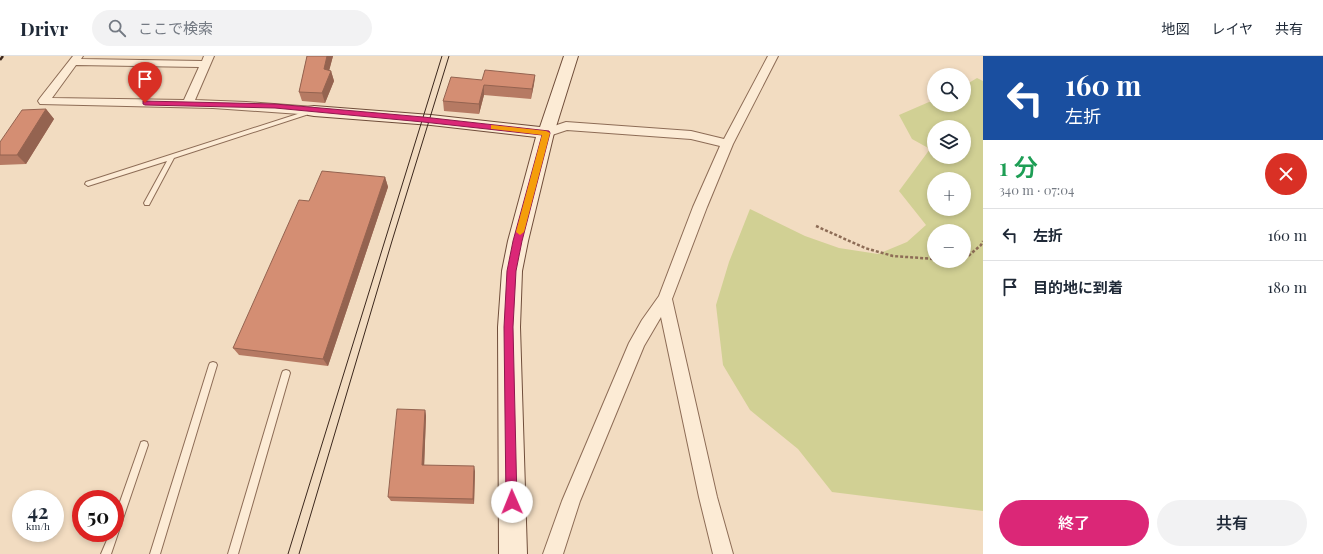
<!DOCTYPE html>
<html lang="ja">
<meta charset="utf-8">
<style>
body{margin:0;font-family:"Playfair Display","Noto Sans JP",serif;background:#f2f2f3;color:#1f2937;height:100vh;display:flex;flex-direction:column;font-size:15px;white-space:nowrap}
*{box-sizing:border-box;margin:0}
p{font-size:13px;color:#747a83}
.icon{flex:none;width:22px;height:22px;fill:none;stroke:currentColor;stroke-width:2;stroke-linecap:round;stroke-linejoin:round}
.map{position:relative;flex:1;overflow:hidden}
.panel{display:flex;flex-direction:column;background:#fff;width:340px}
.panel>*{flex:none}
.guide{background:#1a4fa0;color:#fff;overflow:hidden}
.buttons{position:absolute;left:927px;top:12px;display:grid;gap:8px}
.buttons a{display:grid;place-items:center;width:44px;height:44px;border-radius:50%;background:#fff;box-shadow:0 2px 6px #0003;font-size:20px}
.speed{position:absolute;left:12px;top:434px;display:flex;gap:8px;font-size:20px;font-weight:700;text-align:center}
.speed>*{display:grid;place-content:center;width:52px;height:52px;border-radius:50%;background:#fff;box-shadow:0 2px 6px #0003;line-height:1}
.speed small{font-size:10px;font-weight:400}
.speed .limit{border:6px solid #d22;background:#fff;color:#111}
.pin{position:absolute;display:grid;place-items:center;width:34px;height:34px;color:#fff;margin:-41px -17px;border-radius:50% 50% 50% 0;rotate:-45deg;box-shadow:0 0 4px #0007}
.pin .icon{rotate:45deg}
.me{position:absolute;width:44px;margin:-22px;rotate:359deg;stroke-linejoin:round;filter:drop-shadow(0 0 3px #0008)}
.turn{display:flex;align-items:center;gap:14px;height:84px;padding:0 16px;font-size:18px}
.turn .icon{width:52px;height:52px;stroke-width:2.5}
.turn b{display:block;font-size:28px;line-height:34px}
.round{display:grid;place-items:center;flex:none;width:42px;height:42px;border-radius:21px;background:#f2f2f3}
.overview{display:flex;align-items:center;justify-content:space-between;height:68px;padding:0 16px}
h1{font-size:24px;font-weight:600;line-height:30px;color:#1e9e55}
.cta{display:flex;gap:8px;margin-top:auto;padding:8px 16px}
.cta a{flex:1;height:46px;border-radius:24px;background:#db2777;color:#fff;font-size:16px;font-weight:600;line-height:46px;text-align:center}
.cta a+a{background:#f2f2f3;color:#1f2937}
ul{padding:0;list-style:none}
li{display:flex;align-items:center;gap:12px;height:52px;padding:0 16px;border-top:1px solid #e0e1e3}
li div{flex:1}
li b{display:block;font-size:15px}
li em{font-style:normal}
header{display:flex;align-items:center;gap:24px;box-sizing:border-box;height:56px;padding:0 20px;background:#fff;border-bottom:1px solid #e0e1e3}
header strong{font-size:19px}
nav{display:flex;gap:22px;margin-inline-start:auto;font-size:14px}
.search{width:280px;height:36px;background:#f2f2f3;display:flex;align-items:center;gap:10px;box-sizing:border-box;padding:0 14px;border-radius:22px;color:#747a83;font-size:15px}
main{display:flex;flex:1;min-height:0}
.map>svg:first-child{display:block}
.green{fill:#d1d094;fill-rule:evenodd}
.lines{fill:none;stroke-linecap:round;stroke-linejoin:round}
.lane-casing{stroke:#8d6c56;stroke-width:2}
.street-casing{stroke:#8d6c56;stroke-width:2}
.secondary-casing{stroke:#6f4d3a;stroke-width:2}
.path{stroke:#8d6c56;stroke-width:2.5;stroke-dasharray:3 2;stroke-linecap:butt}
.lane{fill:#fcebd5;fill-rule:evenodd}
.street{fill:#fcebd5;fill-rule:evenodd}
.secondary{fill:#fcebd5;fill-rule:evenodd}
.tram{stroke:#3b271c;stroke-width:1}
.rail{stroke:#3b271c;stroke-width:2.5;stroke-dasharray:5.5 5.5;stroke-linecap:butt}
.wall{fill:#b67a63}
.shaded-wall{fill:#946350}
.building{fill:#d48e73;stroke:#946350}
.route{fill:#db2777;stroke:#8e194d}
.slow{fill:#f59e0b}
</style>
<header>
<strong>Drivr</strong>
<div class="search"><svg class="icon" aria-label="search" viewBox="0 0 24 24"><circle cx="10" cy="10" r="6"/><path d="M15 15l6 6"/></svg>ここで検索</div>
<nav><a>地図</a><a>レイヤ</a><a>共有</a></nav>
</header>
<main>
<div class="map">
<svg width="983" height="498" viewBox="0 0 983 498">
<rect width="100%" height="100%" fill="#f2dcc1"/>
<path class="green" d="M 977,22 L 983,25 L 983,455 L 832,436 L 798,393 L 750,354 L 723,309 L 716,249 L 729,206 L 750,153 L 805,180 L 839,192 L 878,198 L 907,186 L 926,169 L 899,135 L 930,93 L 912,83 L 899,59 L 929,46 L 934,46 L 934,49 L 964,49 L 964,44 L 967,42 L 967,28 ZM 934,71 L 964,71 L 964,101 L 934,101 ZM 934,123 L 964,123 L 964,153 L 934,153 ZM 934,175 L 964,175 L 964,205 L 934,205 Z"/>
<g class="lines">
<defs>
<path id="lane" d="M 310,54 L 312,55 L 312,57 L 174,102 L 149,149 L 145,149 L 144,147 L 167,105 L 88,130 L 85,128 L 86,126 Z
M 213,306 L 216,307 L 217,309 L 160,498 L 150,498 L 209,309 L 210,307 Z
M 286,314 L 289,315 L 290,317 L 238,498 L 228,498 L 282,317 L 283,315 Z
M 144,385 L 147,386 L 148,389 L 111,498 L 101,498 L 110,477 L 115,477 L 115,460 L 140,389 L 141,386 Z"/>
<path id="street" d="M 73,0 L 83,0 L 81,3 L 202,5 L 204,0 L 214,0 L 195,44 L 246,46 L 314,51 L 318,52 L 320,55 L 318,58 L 314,59 L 213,52 L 40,48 L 38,45 L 40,42 ZM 76,9 L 199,11 L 184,44 L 52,42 Z
M 768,0 L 778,0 L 733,88 L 707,151 L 672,243 L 717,441 L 733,498 L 713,498 L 699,441 L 661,261 L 644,290 L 580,445 L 563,498 L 543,498 L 562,445 L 629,287 L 642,264 L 659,240 L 693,151 L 720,90 L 691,83 L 567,74 L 546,81 L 542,80 L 540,77 L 542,74 L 566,66 L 691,75 L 724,83 Z"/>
<path id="secondary" d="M 564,0 L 578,0 L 554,77 L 528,185 L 522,215 L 520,271 L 527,498 L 499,498 L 498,271 L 502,215 L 508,185 L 536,81 L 431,69 L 314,60 L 308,59 L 306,55 L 308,51 L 314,50 L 431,59 L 540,71 Z"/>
</defs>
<use href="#lane" class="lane-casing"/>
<use href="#street" class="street-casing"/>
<use href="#secondary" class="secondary-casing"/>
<path class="path" d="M 816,170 L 865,192 L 893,200 L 934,203
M 964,201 L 967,201 L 981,189 L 983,185"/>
<use href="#lane" class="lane"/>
<use href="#street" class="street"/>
<use href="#secondary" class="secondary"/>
<path class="tram" d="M 288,498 L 442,0
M 299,498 L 392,185 L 449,0"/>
<path class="rail" d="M 0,4 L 3,0"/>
</g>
<path class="wall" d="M 307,0 L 333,0 L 329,14 L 331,15 L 334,25 L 325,47 L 302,45 L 299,36 Z
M 535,19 L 534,28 L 531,43 L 484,39 L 479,58 L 444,55 L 443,45 L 482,24 Z
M 46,53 L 54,63 L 26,108 L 0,109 L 0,99 Z
M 385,121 L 388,131 L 328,310 L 239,299 L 233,292 L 309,145 Z
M 425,354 L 426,360 L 424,409 L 475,415 L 474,448 L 391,445 L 388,441 Z"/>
<path class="shaded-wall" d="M 327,0 L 333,0 L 327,23 L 324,13 Z
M 331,15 L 334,25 L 325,47 L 322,37 Z
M 535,19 L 534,28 L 531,43 L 532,33 Z
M 484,29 L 484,39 L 479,58 L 479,48 Z
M 46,53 L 54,63 L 26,108 L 17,99 Z
M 385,121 L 388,131 L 328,310 L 323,303 Z
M 425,354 L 426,360 L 424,414 L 422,409 Z
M 474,410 L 475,415 L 474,448 L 473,443 Z"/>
<path class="building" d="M 307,0 L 327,0 L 324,13 L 331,15 L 322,37 L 299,36 Z
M 485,14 L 535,19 L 532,33 L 484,29 L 479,48 L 443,45 L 451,21 L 482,24 Z
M 46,53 L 17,99 L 0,99 L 0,86 L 22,54 Z
M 322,115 L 385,121 L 323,303 L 233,292 L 299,144 L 309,145 Z
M 397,353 L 425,354 L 422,409 L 474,410 L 473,443 L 388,441 Z"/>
<path class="route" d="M 143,45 L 275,48 L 423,61 L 549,75 L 550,77 L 522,185 L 516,215 L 513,271 L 517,446 L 516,449 L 512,451 L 508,449 L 506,446 L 504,271 L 507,215 L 513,185 L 542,79 L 423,66 L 275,52 L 145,49 L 143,48 Z"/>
<path class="slow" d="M 491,69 L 546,75 L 550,77 L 524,176 L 520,179 L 516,176 L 542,79 L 493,73 L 491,73 Z"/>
</svg>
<div class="buttons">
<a><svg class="icon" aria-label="search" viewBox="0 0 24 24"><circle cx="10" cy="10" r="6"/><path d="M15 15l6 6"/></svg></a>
<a><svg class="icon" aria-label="layers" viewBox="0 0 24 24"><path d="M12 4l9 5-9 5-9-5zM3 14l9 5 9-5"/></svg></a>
<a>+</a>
<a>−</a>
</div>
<div class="speed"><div>42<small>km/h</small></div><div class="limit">50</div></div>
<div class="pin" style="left:145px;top:47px;background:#d93025"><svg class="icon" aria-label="arrive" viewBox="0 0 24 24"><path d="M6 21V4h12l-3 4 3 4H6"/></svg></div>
<svg class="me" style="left:512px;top:446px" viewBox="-20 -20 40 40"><circle r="19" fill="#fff"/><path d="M0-13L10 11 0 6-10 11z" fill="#db2777"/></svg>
</div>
<section class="panel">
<div class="guide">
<div class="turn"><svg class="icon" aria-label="left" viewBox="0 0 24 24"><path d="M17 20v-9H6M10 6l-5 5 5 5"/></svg><div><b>160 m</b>左折</div></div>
</div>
<div class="overview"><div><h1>1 分</h1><p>340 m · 07:04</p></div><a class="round" style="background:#d93025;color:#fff"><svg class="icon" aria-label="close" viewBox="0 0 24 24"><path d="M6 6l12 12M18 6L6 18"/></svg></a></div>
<ul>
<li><svg class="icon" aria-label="left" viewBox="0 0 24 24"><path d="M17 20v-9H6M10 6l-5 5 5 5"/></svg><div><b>左折</b></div><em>160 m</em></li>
<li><svg class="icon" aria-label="arrive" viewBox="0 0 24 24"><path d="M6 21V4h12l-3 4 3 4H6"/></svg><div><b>目的地に到着</b></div><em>180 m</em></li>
</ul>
<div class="cta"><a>終了</a><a>共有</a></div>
</section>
</main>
